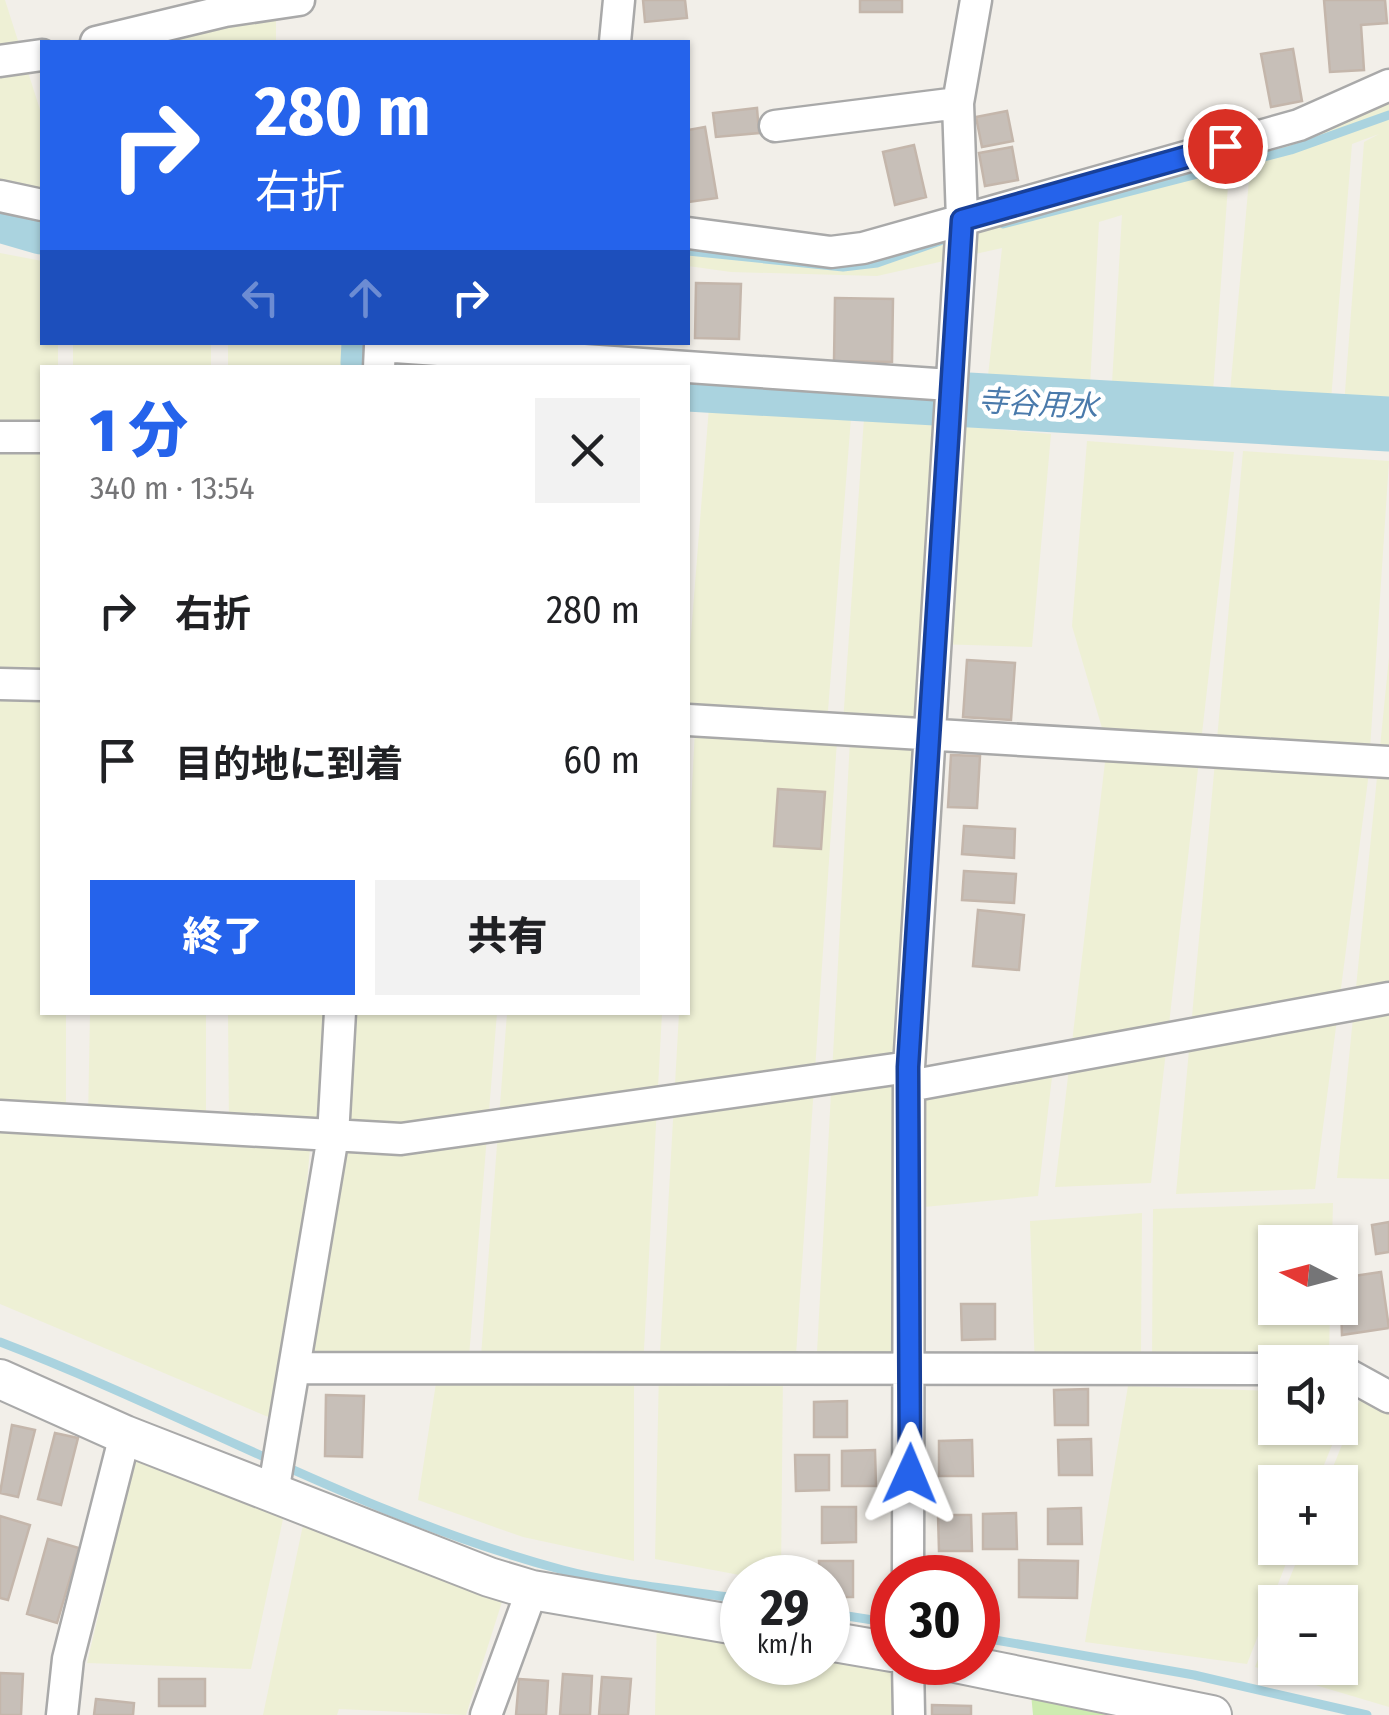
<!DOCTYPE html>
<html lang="ja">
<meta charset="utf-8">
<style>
body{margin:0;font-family:"Fira Sans Condensed","Noto Sans JP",sans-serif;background:#f2f2f2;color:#202124;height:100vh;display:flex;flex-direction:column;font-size:38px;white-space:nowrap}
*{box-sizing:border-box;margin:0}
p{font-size:32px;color:#757577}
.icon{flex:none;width:55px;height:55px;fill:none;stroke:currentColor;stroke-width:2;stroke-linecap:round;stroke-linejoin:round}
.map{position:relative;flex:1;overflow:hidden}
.details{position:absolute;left:40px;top:365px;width:650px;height:650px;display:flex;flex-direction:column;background:#fff;border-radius:0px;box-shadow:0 2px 8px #0004}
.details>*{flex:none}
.banner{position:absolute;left:40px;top:40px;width:650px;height:305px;border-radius:0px;box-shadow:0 2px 8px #0004;background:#2563eb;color:#fff;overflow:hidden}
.needle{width:65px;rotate:276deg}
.tools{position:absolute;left:1258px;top:1225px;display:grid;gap:20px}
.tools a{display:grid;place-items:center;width:100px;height:100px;border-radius:0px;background:#fff;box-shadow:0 2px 8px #0004;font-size:50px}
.speed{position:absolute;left:720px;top:1555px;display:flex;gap:20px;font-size:50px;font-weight:700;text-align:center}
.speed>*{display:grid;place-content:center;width:130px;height:130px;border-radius:50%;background:#fff;box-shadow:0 2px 8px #0004;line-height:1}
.speed small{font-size:25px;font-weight:400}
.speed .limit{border:15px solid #d22;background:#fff;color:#111}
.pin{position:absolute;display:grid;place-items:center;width:85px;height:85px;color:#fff;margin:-42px;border:5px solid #fff;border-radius:50%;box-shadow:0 2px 10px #0007}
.me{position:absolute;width:110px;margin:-55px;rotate:1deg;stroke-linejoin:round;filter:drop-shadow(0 0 8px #0008)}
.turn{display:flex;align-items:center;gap:35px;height:210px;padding:0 50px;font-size:45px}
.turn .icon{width:130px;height:130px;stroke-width:2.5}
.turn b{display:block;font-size:70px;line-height:85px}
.lanes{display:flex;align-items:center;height:95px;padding:0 50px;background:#0003;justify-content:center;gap:50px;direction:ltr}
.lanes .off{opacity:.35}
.round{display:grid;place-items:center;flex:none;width:105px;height:105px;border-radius:0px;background:#f2f2f2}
.summary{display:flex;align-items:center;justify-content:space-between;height:170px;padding:0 50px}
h1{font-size:60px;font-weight:800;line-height:75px;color:#2563eb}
.action{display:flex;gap:20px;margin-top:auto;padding:20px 50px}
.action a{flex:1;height:115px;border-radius:0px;background:#2563eb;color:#fff;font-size:40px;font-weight:800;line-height:115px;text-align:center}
.action a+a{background:#f2f2f2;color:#202124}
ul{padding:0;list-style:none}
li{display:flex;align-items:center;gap:30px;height:150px;padding:0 50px}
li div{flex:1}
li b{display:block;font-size:38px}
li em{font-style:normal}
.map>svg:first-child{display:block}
.farmland{fill:#eef0d5}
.grass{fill:#cdebb0}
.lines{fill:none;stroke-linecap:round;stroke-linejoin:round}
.stream{stroke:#aad3df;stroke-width:9}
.river{stroke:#aad3df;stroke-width:55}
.building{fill:#c7bfb8;stroke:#c4b6ab;stroke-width:2.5}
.minor-casing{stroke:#a9a9a9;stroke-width:35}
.tertiary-casing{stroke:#a9a9a9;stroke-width:42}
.minor{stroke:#fff;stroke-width:30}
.tertiary{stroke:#fff;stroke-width:38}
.route-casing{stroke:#184099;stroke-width:25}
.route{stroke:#2563eb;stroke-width:18}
.labels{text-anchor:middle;stroke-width:9;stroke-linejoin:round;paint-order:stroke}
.water-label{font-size:30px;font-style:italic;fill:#4a7aab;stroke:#fff}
</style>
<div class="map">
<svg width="1389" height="1715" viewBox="0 0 1389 1715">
<rect width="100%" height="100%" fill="#f2efe9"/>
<path class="farmland" d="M 0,0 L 5,0 L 42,116 L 42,240 L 0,234 Z
M 276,4 L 276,42 L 100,42 Z
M 1389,90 L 1389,409 L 1344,405 L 1364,142 L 1379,134 L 1352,144 L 1331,400 L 1230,392 L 1249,180 L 1228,186 L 1213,392 L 1112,383 L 1122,215 L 1099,222 L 1090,385 L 988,376 L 1002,248 L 877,276 L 731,272 L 688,266 L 688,222 L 815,241 L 876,238 Z
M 0,253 L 42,261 L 42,342 L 58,343 L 58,367 L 42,368 L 42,669 L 0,669 Z
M 73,343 L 211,343 L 211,367 L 73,367 Z
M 228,343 L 344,343 L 343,367 L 228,367 Z
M 709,407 L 851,418 L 826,736 L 688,725 L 688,672 Z
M 864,418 L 1051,434 L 1032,647 L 935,644 L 895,1371 L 816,1371 L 850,740 L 842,737 Z
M 1087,441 L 1234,452 L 1151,1183 L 1055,1187 L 1107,745 L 1072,626 Z
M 1243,451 L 1389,461 L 1368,780 L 1315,1189 L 1176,1194 Z
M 1389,657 L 1389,1179 L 1337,1178 Z
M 0,684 L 42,685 L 42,1012 L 66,1013 L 66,1120 L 0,1116 Z
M 695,730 L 837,741 L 795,1370 L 783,1371 L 781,1577 L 750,1577 L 655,1559 L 659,1370 L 679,1013 L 688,1012 L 688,861 Z
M 90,1013 L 206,1013 L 206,1127 L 88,1121 Z
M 228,1013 L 341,1013 L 335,1140 L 311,1138 L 285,1424 L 0,1304 L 0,1133 L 266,1134 L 229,1129 Z
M 353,1013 L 497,1013 L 468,1369 L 305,1368 Z
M 507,1013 L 662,1013 L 643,1368 L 634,1369 L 634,1561 L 523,1537 L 418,1500 L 436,1383 L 480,1369 Z
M 1054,1060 L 1038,1196 L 924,1207 L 923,1084 Z
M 1333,1203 L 1332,1242 L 1275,1242 L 1275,1308 L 1330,1308 L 1329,1355 L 1152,1360 L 1153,1209 Z
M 1142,1213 L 1141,1356 L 1035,1370 L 1030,1221 Z
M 1128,1386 L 1275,1391 L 1275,1428 L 1339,1428 L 1317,1482 L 1275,1482 L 1275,1548 L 1292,1548 L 1247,1664 L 1085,1642 Z
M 1362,1395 L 1389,1410 L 1389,1707 L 1255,1667 L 1275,1616 L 1275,1668 L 1340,1668 L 1340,1602 L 1280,1602 L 1302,1548 L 1340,1548 L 1340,1482 L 1327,1482 Z
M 139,1441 L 283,1519 L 251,1669 L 87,1663 Z
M 307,1506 L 508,1583 L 466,1715 L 339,1709 L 337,1715 L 263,1715 Z
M 657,1612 L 742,1626 L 742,1662 L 828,1662 L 828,1641 L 889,1651 L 897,1715 L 655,1715 Z"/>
<path class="grass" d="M 1030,1683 L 1185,1715 L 1033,1715 Z"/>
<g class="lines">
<path class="stream" d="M 1003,224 L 1291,150 L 1389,115
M 688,251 L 843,267 L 877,263 L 940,241
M 0,1342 C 188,1414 367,1518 563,1570 C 620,1585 683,1590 742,1599
M 828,1613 L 892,1623
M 978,1637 L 1194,1675 L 1367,1715"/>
<path class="river" d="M 0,215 L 42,227
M 369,342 L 368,363 L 414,368
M 688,384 L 1389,424"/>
</g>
<path class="building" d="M 643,0 L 685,0 L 687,18 L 645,22 Z
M 860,0 L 902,0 L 902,12 L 860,12 Z
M 1324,0 L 1385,0 L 1387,23 L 1361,25 L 1364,70 L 1330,72 Z
M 1293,49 L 1302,101 L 1271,107 L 1261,54 Z
M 757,108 L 759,133 L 716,137 L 713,113 Z
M 1007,111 L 1013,141 L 982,147 L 976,117 Z
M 705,127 L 717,198 L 688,202 L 688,130 Z
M 914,145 L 926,197 L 895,205 L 883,152 Z
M 1012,147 L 1018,180 L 985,186 L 979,153 Z
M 696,283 L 741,284 L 739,339 L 695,338 Z
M 835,298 L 893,299 L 892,362 L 834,361 Z
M 967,660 L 1015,663 L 1011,720 L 963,717 Z
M 951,755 L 980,756 L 977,808 L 948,807 Z
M 778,789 L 825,792 L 821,849 L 774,846 Z
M 964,826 L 1015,829 L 1014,858 L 962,854 Z
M 964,871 L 1016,874 L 1014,903 L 962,900 Z
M 978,910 L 1024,915 L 1019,970 L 973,966 Z
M 1389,1222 L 1389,1252 L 1376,1254 L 1372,1225 Z
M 1381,1272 L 1389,1328 L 1342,1335 L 1340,1278 Z
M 961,1304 L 995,1304 L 995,1339 L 962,1340 Z
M 1088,1389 L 1088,1425 L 1055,1425 L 1054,1390 Z
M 326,1395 L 364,1396 L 362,1457 L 325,1456 Z
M 847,1401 L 847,1437 L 814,1437 L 814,1402 Z
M 12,1425 L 35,1430 L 18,1497 L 0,1493 Z
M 55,1433 L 78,1438 L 61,1505 L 38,1499 Z
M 1091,1439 L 1092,1475 L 1059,1475 L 1058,1440 Z
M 972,1440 L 973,1476 L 939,1476 L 939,1441 Z
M 875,1450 L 876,1486 L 842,1486 L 842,1451 Z
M 795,1455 L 829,1455 L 829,1490 L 796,1491 Z
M 822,1507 L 856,1507 L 856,1542 L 822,1543 Z
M 1081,1508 L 1082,1544 L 1048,1544 L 1048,1509 Z
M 1016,1513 L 1017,1549 L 983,1549 L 983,1514 Z
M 938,1515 L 971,1515 L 972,1551 L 939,1551 Z
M 0,1516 L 30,1525 L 8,1600 L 0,1598 Z
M 48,1539 L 79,1548 L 57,1623 L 27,1614 Z
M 1019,1560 L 1078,1561 L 1077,1598 L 1019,1597 Z
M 819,1561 L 853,1561 L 853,1597 L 828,1597 L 828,1578 L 820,1578 Z
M 0,1673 L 23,1674 L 21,1715 L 0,1715 Z
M 563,1674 L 592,1676 L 590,1715 L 560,1715 Z
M 602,1677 L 631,1679 L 628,1715 L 599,1715 Z
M 159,1679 L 205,1679 L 205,1706 L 159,1706 Z
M 519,1679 L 548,1681 L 546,1715 L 516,1715 Z
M 96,1699 L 134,1703 L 133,1715 L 94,1715 Z
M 932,1705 L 971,1706 L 971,1715 L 932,1715 Z"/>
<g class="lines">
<defs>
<path id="minor" d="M 96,42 L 225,11 L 299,0
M 615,42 L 619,0
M 0,61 L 42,55
M 775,126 L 958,103
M 0,196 L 42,205
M 688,233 L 831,252 L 863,248 L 1299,125 L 1389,85
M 379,368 L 380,346 L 950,385
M 0,437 L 42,437
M 0,684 L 42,685
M 688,720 L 1389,762
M 909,1086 L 1389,998
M 0,1116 L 401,1139 L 909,1067
M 294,1368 L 1275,1369
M 1340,1370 L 1389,1397
M 273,1493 L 333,1136 L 340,1012
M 908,1578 L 909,1067 L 962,220 L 958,103 L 976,0
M 908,1662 L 909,1715
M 62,1715 L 68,1659 L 125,1435
M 486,1715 L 532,1590"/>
<path id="tertiary" d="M 0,1379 L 125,1435 L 489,1577 L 532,1590 L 742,1626
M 828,1641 L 892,1652
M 950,1662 L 1212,1715"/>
</defs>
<use href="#minor" class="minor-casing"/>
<use href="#tertiary" class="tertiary-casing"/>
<use href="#minor" class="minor"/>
<use href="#tertiary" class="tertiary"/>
</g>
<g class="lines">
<defs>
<path id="route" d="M 910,1474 L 908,1067 L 962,220 L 1225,146"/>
</defs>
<use href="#route" class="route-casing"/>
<use href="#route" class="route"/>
</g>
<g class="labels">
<g class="water-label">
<text transform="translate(1038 404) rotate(3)" y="10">寺谷用水</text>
</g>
</g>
</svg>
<div class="tools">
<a><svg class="needle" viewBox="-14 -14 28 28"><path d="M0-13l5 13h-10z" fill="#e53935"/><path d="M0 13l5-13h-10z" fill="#757577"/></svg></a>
<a><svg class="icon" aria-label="sound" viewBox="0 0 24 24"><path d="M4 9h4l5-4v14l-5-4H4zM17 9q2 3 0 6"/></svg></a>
<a>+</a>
<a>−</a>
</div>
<div class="speed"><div>29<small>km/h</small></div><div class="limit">30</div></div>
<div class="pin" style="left:1225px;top:146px;background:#d93025"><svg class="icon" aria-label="arrive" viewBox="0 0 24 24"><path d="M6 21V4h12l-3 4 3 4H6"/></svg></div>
<svg class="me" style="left:910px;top:1474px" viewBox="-20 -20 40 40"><path d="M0-17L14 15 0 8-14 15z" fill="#2563eb" stroke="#fff" stroke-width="4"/></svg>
<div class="banner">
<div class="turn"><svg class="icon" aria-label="right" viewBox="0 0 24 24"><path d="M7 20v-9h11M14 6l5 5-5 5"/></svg><div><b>280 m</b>右折</div></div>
<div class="lanes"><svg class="icon off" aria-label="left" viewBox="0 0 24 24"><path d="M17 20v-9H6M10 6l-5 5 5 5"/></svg><svg class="icon off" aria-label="ahead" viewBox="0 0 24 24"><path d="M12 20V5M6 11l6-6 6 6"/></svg><svg class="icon" aria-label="right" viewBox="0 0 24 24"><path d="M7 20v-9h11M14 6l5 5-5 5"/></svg></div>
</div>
<section class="details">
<div class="summary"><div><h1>1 分</h1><p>340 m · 13:54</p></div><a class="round"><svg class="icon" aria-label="close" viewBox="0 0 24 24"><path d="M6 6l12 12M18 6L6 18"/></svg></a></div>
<ul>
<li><svg class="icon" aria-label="right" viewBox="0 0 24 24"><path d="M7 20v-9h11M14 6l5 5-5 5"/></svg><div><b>右折</b></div><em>280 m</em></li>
<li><svg class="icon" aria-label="arrive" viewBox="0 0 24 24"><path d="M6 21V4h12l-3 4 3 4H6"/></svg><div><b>目的地に到着</b></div><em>60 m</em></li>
</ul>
<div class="action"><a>終了</a><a>共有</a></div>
</section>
</div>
